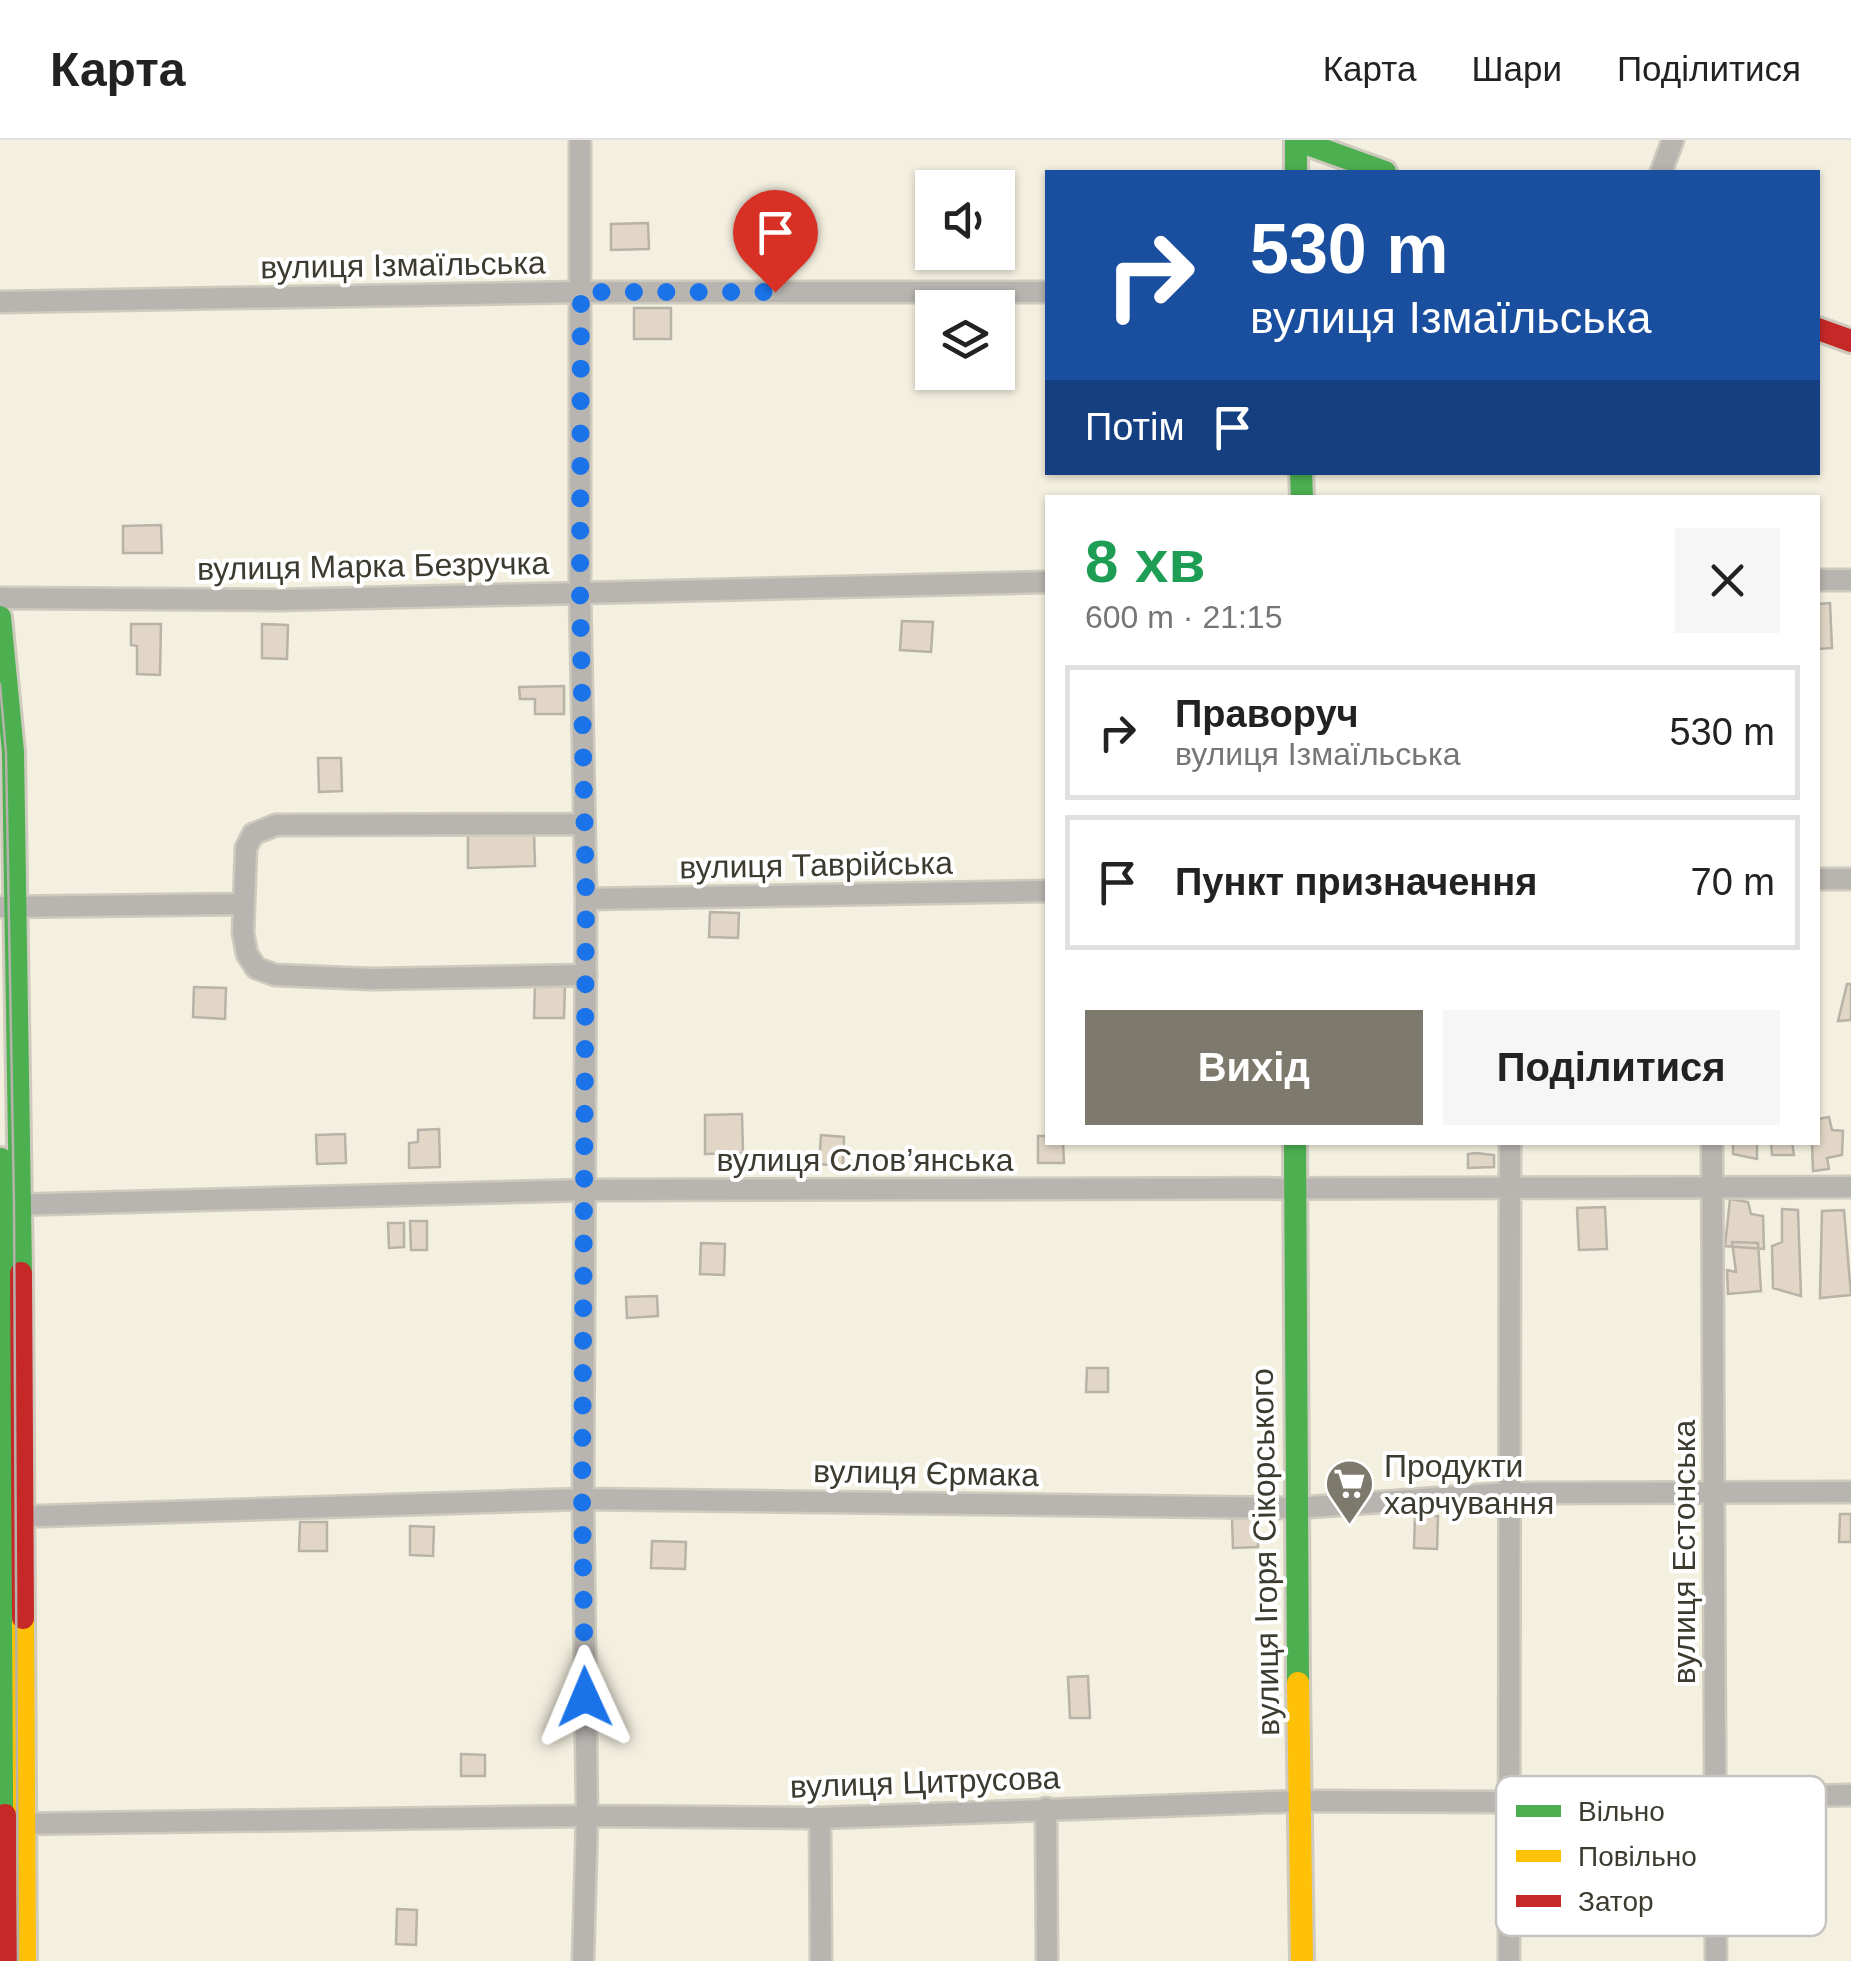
<!DOCTYPE html>
<html lang="uk">
<meta charset="utf-8">
<style>
body{margin:0;font-family:Arial,sans-serif;background:#f6f6f6;color:#222;height:100vh;display:flex;flex-direction:column;font-size:38px;white-space:nowrap}
*{box-sizing:border-box;margin:0}
p{font-size:32px;color:#767676}
.icon{flex:none;width:55px;height:55px;fill:none;stroke:currentColor;stroke-width:2;stroke-linecap:round;stroke-linejoin:round}
.map{position:relative;flex:1;overflow:hidden}
.drawer{position:absolute;left:1045px;top:355px;width:775px;height:650px;display:flex;flex-direction:column;background:#fff;border-radius:0px;box-shadow:0 2px 8px #0004}
.drawer>*{flex:none}
.banner{position:absolute;left:1045px;top:30px;width:775px;height:305px;border-radius:0px;box-shadow:0 2px 8px #0004;background:#1a4fa0;color:#fff;overflow:hidden}
.fabs{position:absolute;left:915px;top:30px;display:grid;gap:20px}
.fabs a{display:grid;place-items:center;width:100px;height:100px;border-radius:0px;background:#fff;box-shadow:0 2px 8px #0004;font-size:50px}
.pin{position:absolute;display:grid;place-items:center;width:85px;height:85px;color:#fff;margin:-102px -42px;border-radius:50% 50% 50% 0;rotate:-45deg;box-shadow:0 0 10px #0007}
.pin .icon{rotate:45deg}
.me{position:absolute;width:110px;margin:-55px;rotate:359deg;stroke-linejoin:round;filter:drop-shadow(0 0 8px #0008)}
.turn{display:flex;align-items:center;gap:35px;height:210px;padding:0 40px;font-size:45px}
.turn .icon{width:130px;height:130px;stroke-width:2.5}
.turn b{display:block;font-size:70px;line-height:85px}
.then{display:flex;align-items:center;height:95px;padding:0 40px;background:#0003;gap:20px;font-size:38px}
.round{display:grid;place-items:center;flex:none;width:105px;height:105px;border-radius:0px;background:#f6f6f6}
.head{display:flex;align-items:center;justify-content:space-between;height:170px;padding:0 40px}
h1{font-size:60px;font-weight:600;line-height:75px;color:#1e9e55}
.primary-button{display:flex;gap:20px;margin-top:auto;padding:20px 40px}
.primary-button a{flex:1;height:115px;border-radius:0px;background:#7d7a6d;color:#fff;font-size:40px;font-weight:600;line-height:115px;text-align:center}
.primary-button a+a{background:#f6f6f6;color:#222}
ul{padding:0;list-style:none}
li{display:flex;align-items:center;gap:30px;height:135px;margin:0 20px 15px;padding:0 20px;border:5px solid #e0e0e0;border-radius:0px}
li div{flex:1}
li b{display:block;font-size:38px}
li em{font-style:normal}
header{display:flex;align-items:center;gap:60px;box-sizing:border-box;height:140px;padding:0 50px;background:#fff;border-bottom:2px solid #e0e0e0}
header strong{font-size:48px}
nav{display:flex;gap:55px;margin-inline-start:auto;font-size:35px}
.map>svg:first-child{display:block}
.building{fill:#e2d7c6;stroke:#b8b2a7;stroke-width:2.5}
.lines{fill:none;stroke-linecap:round;stroke-linejoin:round}
.street-casing{stroke:#cecbbe;stroke-width:25}
.fast-casing{stroke:#cecbbe;stroke-width:28}
.slow-casing{stroke:#cecbbe;stroke-width:28}
.jam-casing{stroke:#cecbbe;stroke-width:28}
.street{stroke:#b8b4b0;stroke-width:20}
.fast{stroke:#4caf50;stroke-width:22}
.slow{stroke:#ffc107;stroke-width:22}
.jam{stroke:#c62828;stroke-width:22}
.tram{stroke:#b5b1ab;stroke-width:2.5}
.route{stroke:#1a73e8;stroke-width:18;stroke-dasharray:0 32.4}
.labels{text-anchor:middle;stroke-width:8;stroke-linejoin:round;paint-order:stroke}
.street-label{font-size:32px;fill:#3d3b2f;stroke:#fff}
.poi-label{font-size:32px;fill:#3d3b2f;stroke:#fff;text-anchor:start}
.key{fill:#fff;stroke:#c5c4c1;stroke-width:2.5}
.key-label{font-size:28px;fill:#3d3b2f}
</style>
<header>
<strong>Карта</strong>
<nav><a>Карта</a><a>Шари</a><a>Поділитися</a></nav>
</header>
<div class="map">
<svg width="1851" height="1821" viewBox="0 0 1851 1821">
<rect width="100%" height="100%" fill="#f4f0e0"/>
<path class="building" d="M 648,83 L 649,109 L 611,110 L 611,84 Z
M 634,168 L 671,168 L 671,199 L 634,199 Z
M 161,385 L 162,413 L 123,413 L 123,386 Z
M 1830,463 L 1832,508 L 1818,509 L 1818,464 Z
M 902,481 L 933,482 L 931,512 L 900,510 Z
M 131,484 L 161,484 L 160,535 L 137,534 L 137,506 L 131,505 Z
M 262,484 L 288,485 L 287,519 L 262,518 Z
M 564,546 L 564,574 L 535,574 L 535,559 L 520,559 L 519,547 Z
M 318,618 L 341,618 L 342,651 L 319,652 Z
M 534,692 L 535,726 L 468,728 L 468,693 Z
M 710,772 L 739,773 L 738,798 L 709,797 Z
M 535,844 L 565,844 L 564,878 L 534,878 Z
M 1847,844 L 1851,844 L 1851,880 L 1838,881 Z
M 194,847 L 226,848 L 225,879 L 193,877 Z
M 742,974 L 743,1013 L 705,1014 L 705,975 Z
M 1829,977 L 1832,990 L 1843,991 L 1842,1015 L 1827,1018 L 1829,1029 L 1813,1031 L 1812,1002 L 1818,1002 L 1818,979 Z
M 439,989 L 440,1027 L 409,1028 L 409,1003 L 418,1002 L 418,990 Z
M 345,994 L 346,1023 L 317,1024 L 316,995 Z
M 821,995 L 844,997 L 843,1026 L 819,1024 Z
M 1038,996 L 1048,996 L 1048,1002 L 1063,1002 L 1064,1023 L 1038,1023 Z
M 1733,1002 L 1757,1002 L 1757,1019 L 1733,1014 Z
M 1771,1002 L 1792,1002 L 1794,1015 L 1772,1015 Z
M 1476,1013 L 1494,1015 L 1494,1027 L 1468,1028 L 1468,1014 Z
M 1730,1059 L 1748,1062 L 1751,1074 L 1763,1076 L 1764,1109 L 1725,1106 Z
M 1605,1067 L 1607,1109 L 1579,1110 L 1577,1068 Z
M 1782,1069 L 1798,1070 L 1801,1156 L 1773,1148 L 1772,1106 L 1782,1102 Z
M 1844,1070 L 1851,1155 L 1820,1158 L 1822,1071 Z
M 410,1081 L 427,1081 L 427,1110 L 411,1110 Z
M 388,1083 L 404,1083 L 404,1107 L 389,1108 Z
M 1732,1102 L 1758,1103 L 1761,1151 L 1728,1154 L 1727,1130 L 1736,1132 Z
M 701,1103 L 725,1104 L 724,1135 L 700,1134 Z
M 657,1156 L 658,1176 L 627,1178 L 626,1157 Z
M 1087,1228 L 1108,1228 L 1108,1252 L 1086,1252 Z
M 1840,1374 L 1851,1374 L 1851,1402 L 1839,1402 Z
M 1415,1376 L 1438,1376 L 1437,1409 L 1414,1408 Z
M 1257,1377 L 1258,1407 L 1233,1408 L 1232,1378 Z
M 300,1382 L 327,1382 L 327,1411 L 299,1411 Z
M 410,1386 L 434,1387 L 433,1416 L 410,1415 Z
M 652,1401 L 686,1402 L 685,1429 L 651,1428 Z
M 1088,1536 L 1090,1578 L 1070,1578 L 1068,1537 Z
M 461,1614 L 485,1615 L 485,1636 L 461,1636 Z
M 397,1769 L 417,1770 L 416,1805 L 396,1804 Z"/>
<g class="lines">
<defs>
<path id="street" d="M 580,0 L 580,453 L 586,759 L 583,1359 L 587,1676 L 583,1821
M 1661,32 L 1673,0
M 0,162 L 581,152 L 1048,152
M 1818,440 L 1851,440
M 0,458 L 279,460 L 1048,442
M 584,684 L 276,685 L 253,694 L 246,708 L 243,793 L 247,814 L 256,828 L 275,835 L 372,839 L 586,835
M 1818,739 L 1851,739
M 586,759 L 1048,751
M 0,767 L 242,764
M 1712,1002 L 1716,1821
M 8,1065 L 587,1050 L 1851,1047
M 9,1377 L 583,1359 L 1296,1368 L 1509,1353 L 1851,1352
M 1046,1668 L 1047,1821
M 820,1678 L 821,1821
M 13,1684 L 587,1676 L 820,1678 L 1302,1661 L 1509,1662 L 1851,1655
M 1509,1821 L 1510,1002"/>
<path id="fast" d="M 1296,32 L 1296,0 L 1385,32
M 1301,332 L 1302,358
M 0,477 L 13,612 L 21,1133
M 1295,1002 L 1298,1543
M 1,1019 L 5,1675"/>
<path id="slow" d="M 23,1478 L 25,1821
M 1298,1543 L 1302,1821"/>
<path id="jam" d="M 1818,189 L 1851,201
M 21,1133 L 23,1478
M 5,1675 L 6,1821"/>
</defs>
<use href="#street" class="street-casing"/>
<use href="#fast" class="fast-casing"/>
<use href="#slow" class="slow-casing"/>
<use href="#jam" class="jam-casing"/>
<use href="#street" class="street"/>
<use href="#fast" class="fast"/>
<use href="#slow" class="slow"/>
<use href="#jam" class="jam"/>
<path class="tram" d="M 0,544 L 6,613 L 14,1065 L 18,1821"/>
</g>
<g class="lines">
<path class="route" d="M 585,1557 L 582,1359 L 586,759 L 580,453 L 581,152 L 775,152"/>
</g>
<defs>
<symbol id="supermarket-pin" viewBox="-11 -11 22 30"><path d="M0 17L-7.5 6A9.5 9.5 0 1 1 7.5 6Z" fill="#7d7a6d" stroke="#fff"/><path d="M-6-5.5h2.5l.6 2H6L4.5 2H-2.5L-4.4-4H-6ZM-1.5 3.2a1.3 1.3 0 1 0 .1 0ZM3 3.2a1.3 1.3 0 1 0 .1 0Z" fill="#fff"/></symbol>
</defs>
<g fill-rule="evenodd">
<use href="#supermarket-pin" x="1322" y="1316" width="55" height="75"/>
</g>
<g class="labels">
<g class="street-label">
<text transform="translate(403 125) rotate(-1)" y="11">вулиця Ізмаїльська</text>
<text transform="translate(373 426) rotate(-1)" y="11">вулиця Марка Безручка</text>
<text transform="translate(816 725) rotate(-1)" y="11">вулиця Таврійська</text>
<text x="865" y="1031">вулиця Слов’янська</text>
<text transform="translate(926 1333) rotate(1)" y="11">вулиця Єрмака</text>
<text transform="translate(1265 1412) rotate(-91)" y="11">вулиця Ігоря Сікорського</text>
<text transform="translate(1684 1412) rotate(-90)" y="11">вулиця Естонська</text>
<text transform="translate(925 1642) rotate(-2)" y="11">вулиця Цитрусова</text>
</g>
<g class="poi-label">
<text x="1384" y="1337">Продукти<tspan x="1384" dy="37">харчування</tspan></text>
</g>
</g>
<rect x="1496" y="1636" width="330" height="160" rx="15" class="key"/>
<rect x="1516" y="1665" width="45" height="12" fill="#4caf50"/>
<rect x="1516" y="1710" width="45" height="12" fill="#ffc107"/>
<rect x="1516" y="1755" width="45" height="12" fill="#c62828"/>
<g class="key-label">
<text x="1578" y="1681">Вільно</text>
<text x="1578" y="1726">Повільно</text>
<text x="1578" y="1771">Затор</text>
</g>
</svg>
<div class="fabs">
<a><svg class="icon" aria-label="sound" viewBox="0 0 24 24"><path d="M4 9h4l5-4v14l-5-4H4zM17 9q2 3 0 6"/></svg></a>
<a><svg class="icon" aria-label="layers" viewBox="0 0 24 24"><path d="M12 4l9 5-9 5-9-5zM3 14l9 5 9-5"/></svg></a>
</div>
<div class="pin" style="left:775px;top:152px;background:#d93025"><svg class="icon" aria-label="arrive" viewBox="0 0 24 24"><path d="M6 21V4h12l-3 4 3 4H6"/></svg></div>
<svg class="me" style="left:585px;top:1557px" viewBox="-20 -20 40 40"><path d="M0-17L14 15 0 8-14 15z" fill="#1a73e8" stroke="#fff" stroke-width="4"/></svg>
<div class="banner">
<div class="turn"><svg class="icon" aria-label="right" viewBox="0 0 24 24"><path d="M7 20v-9h11M14 6l5 5-5 5"/></svg><div><b>530 m</b>вулиця Ізмаїльська</div></div>
<div class="then">Потім<svg class="icon" aria-label="arrive" viewBox="0 0 24 24"><path d="M6 21V4h12l-3 4 3 4H6"/></svg></div>
</div>
<section class="drawer">
<div class="head"><div><h1>8 хв</h1><p>600 m · 21:15</p></div><a class="round"><svg class="icon" aria-label="close" viewBox="0 0 24 24"><path d="M6 6l12 12M18 6L6 18"/></svg></a></div>
<ul>
<li><svg class="icon" aria-label="right" viewBox="0 0 24 24"><path d="M7 20v-9h11M14 6l5 5-5 5"/></svg><div><b>Праворуч</b><p>вулиця Ізмаїльська</p></div><em>530 m</em></li>
<li><svg class="icon" aria-label="arrive" viewBox="0 0 24 24"><path d="M6 21V4h12l-3 4 3 4H6"/></svg><div><b>Пункт призначення</b></div><em>70 m</em></li>
</ul>
<div class="primary-button"><a>Вихід</a><a>Поділитися</a></div>
</section>
</div>
